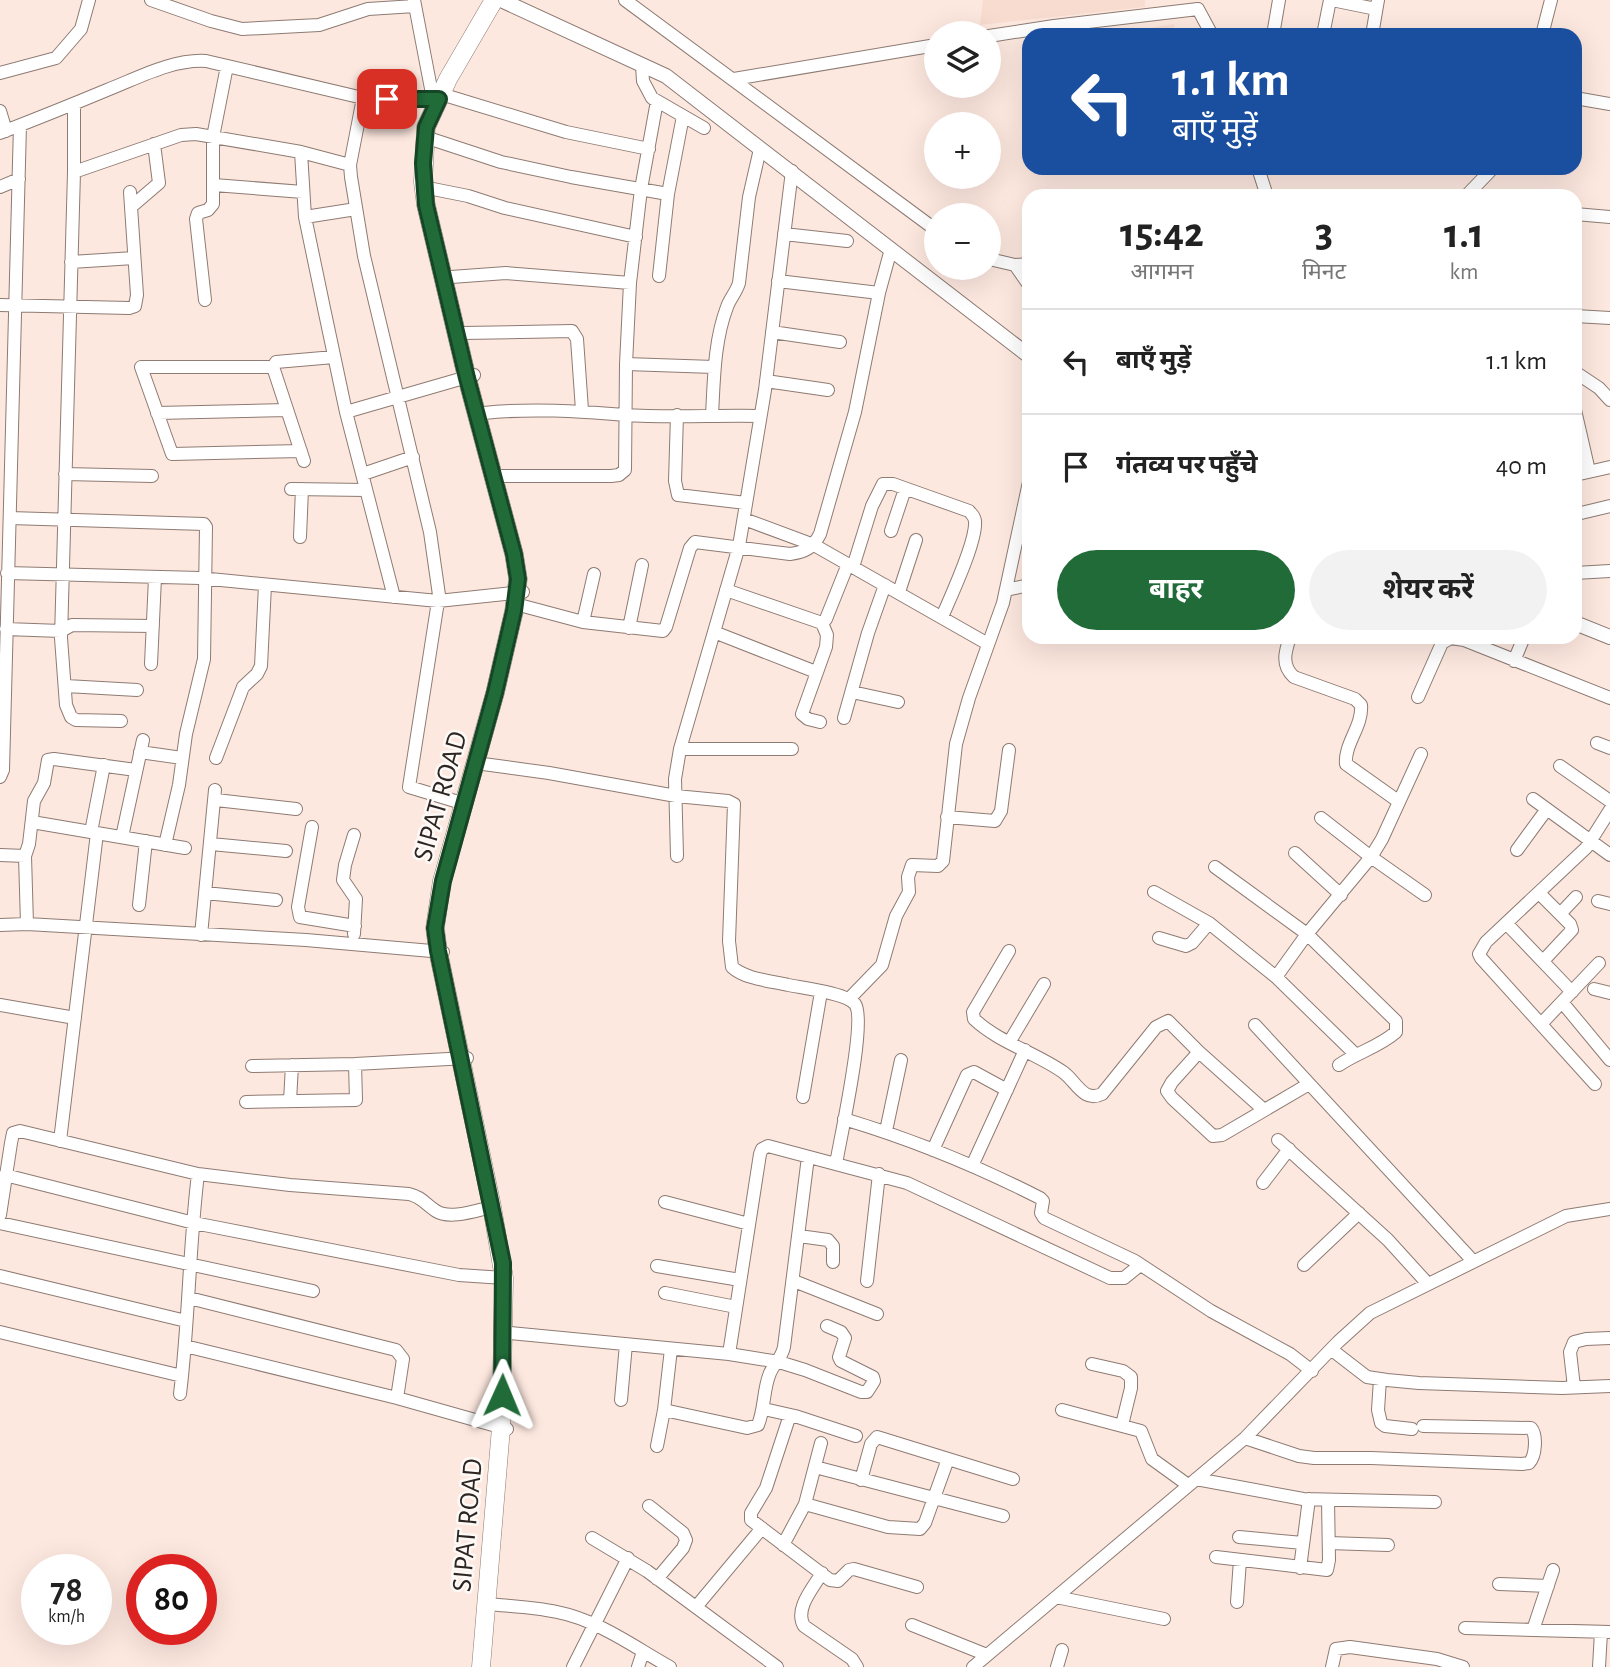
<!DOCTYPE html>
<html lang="hi">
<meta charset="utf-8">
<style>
body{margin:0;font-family:"Alegreya Sans","Noto Sans Devanagari",sans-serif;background:#f2f2f2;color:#222;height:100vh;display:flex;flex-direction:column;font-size:26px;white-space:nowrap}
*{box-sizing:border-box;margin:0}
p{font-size:23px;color:#767676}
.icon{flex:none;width:38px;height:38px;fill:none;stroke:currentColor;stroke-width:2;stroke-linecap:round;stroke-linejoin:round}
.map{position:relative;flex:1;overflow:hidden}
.side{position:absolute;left:1022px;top:189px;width:560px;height:455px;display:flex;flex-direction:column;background:#fff;border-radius:21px;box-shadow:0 7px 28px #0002}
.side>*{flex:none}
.top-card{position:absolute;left:1022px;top:28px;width:560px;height:147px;border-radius:21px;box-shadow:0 7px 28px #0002;background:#1a4fa0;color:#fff;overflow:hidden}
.buttons{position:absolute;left:924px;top:21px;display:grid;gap:14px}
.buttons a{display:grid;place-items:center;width:77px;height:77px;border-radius:50%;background:#fff;box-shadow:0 7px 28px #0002;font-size:35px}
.speed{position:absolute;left:21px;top:1554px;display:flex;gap:14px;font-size:35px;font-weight:700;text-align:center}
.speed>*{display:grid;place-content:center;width:91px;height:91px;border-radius:50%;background:#fff;box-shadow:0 7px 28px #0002;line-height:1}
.speed small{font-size:18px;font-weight:400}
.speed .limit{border:10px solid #d22;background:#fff;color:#111}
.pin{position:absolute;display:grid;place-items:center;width:60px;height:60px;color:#fff;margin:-30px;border-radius:14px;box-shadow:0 4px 10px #0006}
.me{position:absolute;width:77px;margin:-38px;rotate:1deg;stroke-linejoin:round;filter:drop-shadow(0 0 5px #0008)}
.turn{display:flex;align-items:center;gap:24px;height:147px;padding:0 35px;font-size:32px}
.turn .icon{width:91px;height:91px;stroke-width:2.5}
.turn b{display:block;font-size:49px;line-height:60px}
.eta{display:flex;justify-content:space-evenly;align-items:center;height:119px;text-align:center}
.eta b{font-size:42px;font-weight:700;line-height:49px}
.cta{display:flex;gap:14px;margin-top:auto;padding:14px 35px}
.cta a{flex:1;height:80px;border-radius:42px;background:#216b39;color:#fff;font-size:28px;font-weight:700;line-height:80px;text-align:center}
.cta a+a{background:#f2f2f2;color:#222}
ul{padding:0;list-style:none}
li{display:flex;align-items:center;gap:21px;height:105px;padding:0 35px;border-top:2px solid #e0e0e0}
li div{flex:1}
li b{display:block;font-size:26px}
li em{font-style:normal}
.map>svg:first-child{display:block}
.built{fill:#f8dccf}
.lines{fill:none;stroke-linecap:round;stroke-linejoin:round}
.minor-casing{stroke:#8e7b73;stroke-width:14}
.major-casing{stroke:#8e7b73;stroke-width:16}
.highway-casing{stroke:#8e7b73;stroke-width:19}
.minor{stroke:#fff;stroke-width:12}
.major{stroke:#fff;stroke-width:14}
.highway{stroke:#fff;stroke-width:18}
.route-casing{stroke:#154625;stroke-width:18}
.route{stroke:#216b39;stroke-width:12}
.labels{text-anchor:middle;stroke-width:5;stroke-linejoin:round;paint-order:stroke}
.street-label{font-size:28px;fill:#2d2522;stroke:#fdf9f7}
</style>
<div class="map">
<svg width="1610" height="1667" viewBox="0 0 1610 1667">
<rect width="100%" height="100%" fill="#fde8df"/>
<path class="built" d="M 983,0 L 1145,0 L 1145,7 L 980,25 Z
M 1174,24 L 1175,35 L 1107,35 Z"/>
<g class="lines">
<defs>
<path id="minor" d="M 151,0 L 211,21 L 242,29 L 319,25 L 368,9 L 415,6
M 414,0 L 433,99
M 625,0 L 936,230
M 1332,0 L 1376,9
M 1273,35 L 1279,0
M 1323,35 L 1330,0
M 1372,35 L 1378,0
M 1542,35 L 1551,0
M 989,36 L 1054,26 L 1198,9 L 1212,35
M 642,65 L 643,81 L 652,98 L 704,128
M 0,73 L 56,58 L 81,29 L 89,0
M 734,79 L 936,45
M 441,94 L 566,132 L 649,149
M 363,98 L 350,165 L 351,177 L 364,256 L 430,532 L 439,595 L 409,787 L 465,804
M 1575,98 L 1610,104
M 74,104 L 74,172 L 61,638 L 66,705 L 71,717 L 76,720 L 121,721
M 0,111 L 6,131
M 0,133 C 36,119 71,105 107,90 C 138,78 172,59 206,61 L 363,98 L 439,99
M 425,137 L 501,162 L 571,177 L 668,194
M 301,152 L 305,217 L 325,313 L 346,412 L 394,597
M 1258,168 L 1267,196
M 74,172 L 181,135 L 196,134 L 301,152 L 350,165
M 214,185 L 303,192
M 0,187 L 19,179
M 423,187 L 468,196 L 505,208 L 636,237
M 1466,196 L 1493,168
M 131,207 L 159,183 L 154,144
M 1575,214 L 1610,217
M 305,217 L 356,209
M 784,234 L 847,241
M 989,259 L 1015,265 L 1029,264
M 71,262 L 134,258
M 1015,265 L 1029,285
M 659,276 L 668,194 L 683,116
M 451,277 L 506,273 L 630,283
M 778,281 L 879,293
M 205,300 L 196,219 L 198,213 L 208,210 L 213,204 L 213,137 L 227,66
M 0,305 L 129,308 L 135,306 L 137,295 L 130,192
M 1575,316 L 1610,318
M 772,332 L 840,342
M 463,333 L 572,331 L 577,339 L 582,410
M 626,364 L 714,367
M 273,367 L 276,362 L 334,357
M 1575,372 L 1599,388 L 1610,400
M 766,381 L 828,390
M 1575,410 L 1589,471
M 346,412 L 474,375
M 157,413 L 287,410
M 484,413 C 531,408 577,411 625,415 C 669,418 715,415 760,416
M 677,415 L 675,481 L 678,495 L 746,503
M 712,415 C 714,380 714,341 727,307 C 730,298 736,293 739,283 L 749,197 L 760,149
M 301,451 L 172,454 L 141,367 L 273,367 L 304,461
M 65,474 L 152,476
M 363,474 L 413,457
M 1575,475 L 1610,467
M 501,476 L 611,476 L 619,475 L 625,470 L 626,364 L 630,283 L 641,189 L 657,101
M 291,489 L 366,490
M 1581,513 L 1610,506
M 10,518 L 204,524 L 206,527 L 204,659 L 186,734 L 179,785 L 165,845
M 744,519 L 814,545 L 988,644
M 891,531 L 905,489
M 300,537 L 302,489
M 853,567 L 872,506 L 883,484 L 893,484 L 969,511 C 972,515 974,515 975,521 C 977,541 951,596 942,617
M 7,573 L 200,578 L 438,601 L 523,592
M 1575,573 L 1610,571
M 726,590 L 822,623 L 826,619 L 848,564
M 1006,590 L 1029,585
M 899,592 L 916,540
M 523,606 L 583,622 L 663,631 L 666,627 L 690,548 L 695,542 L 790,554 C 805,552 813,548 820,534 L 855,412 L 879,293 L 891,249
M 583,622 L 594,574
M 629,628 L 642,565
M 6,629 L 61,631 L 72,625 L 153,626
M 714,632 L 816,672
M 1290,637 C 1285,652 1281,665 1294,677 L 1355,699 L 1361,705 C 1363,726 1344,744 1346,764 L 1398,801
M 1514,661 L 1524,637
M 151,664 L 155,578
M 66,686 L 137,690
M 852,692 L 898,702
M 1418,697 L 1442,643 L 1451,638 L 1464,640 L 1610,698
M 844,718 L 868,633 L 885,585
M 820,722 L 808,719 L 802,714 L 826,647 L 827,635 L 822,623
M 1597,743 L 1610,748
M 680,749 L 792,749
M 140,752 L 182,758
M 216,758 L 243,687 L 257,674 L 261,666 L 265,585
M 476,763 L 549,773 L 676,796 L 728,801 L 734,804 L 729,941 L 732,967 C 745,979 771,981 788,985 C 803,988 846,993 855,1004 C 867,1020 840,1139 836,1164
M 1560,766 L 1610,801
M 0,777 L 3,770 L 20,125
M 1533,799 L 1610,855
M 216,800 L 296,809
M 947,817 L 995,821 L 1001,811 L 1009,750
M 1321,818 L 1371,857 L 1425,895
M 32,822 L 185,848
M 312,827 L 298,907 L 300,917 L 355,926
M 91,832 L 104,765
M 354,835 L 345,865 L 343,880 L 356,899 L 354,934
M 122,837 L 143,740
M 211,844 L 286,851
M 1517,850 L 1547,809
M 1295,853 L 1341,895
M 0,855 L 25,856 L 27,924
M 25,856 L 29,844 L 34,801 L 44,783 L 48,760 L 54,759 L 136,770
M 677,856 L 675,779 L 680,749 L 739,546 L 765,390 L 792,171
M 1215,867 L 1307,934 L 1396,1021 L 1396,1032 C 1379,1047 1358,1052 1339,1065
M 1154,892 L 1209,923 L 1276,977 L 1355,1054
M 205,893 L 276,900
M 1539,893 L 1570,924 L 1572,930 L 1543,961
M 1598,901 L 1610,904
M 139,905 L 146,841
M 1560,914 L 1576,897
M 1506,923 L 1572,992
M 0,925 L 27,924 L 306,940 L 443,952
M 201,935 L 215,790
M 1159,938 L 1186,946 L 1192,943 L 1209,923
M 1009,951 L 973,1012 L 974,1019 C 998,1042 1036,1053 1063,1072 C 1076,1081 1083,1103 1102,1094 L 1156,1027 L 1168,1021 L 1199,1052 L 1264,1110
M 1276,977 L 1307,934 L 1371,857 L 1382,839 L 1421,754
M 1594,989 L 1610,993
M 849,999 L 882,965 L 896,916 L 909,892 L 908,877 L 912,865 L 938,866 L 943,861 L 956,744 L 969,698 L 1003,603 L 1029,482
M 1562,1002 L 1610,1060
M 0,1005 L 75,1018
M 1541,1024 L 1599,963
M 1255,1025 L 1473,1261
M 1010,1041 L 1044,984
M 1199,1052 L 1172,1082 L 1167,1091 L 1172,1098 L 1213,1136 L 1222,1135 L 1309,1084
M 252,1066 L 355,1064 L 467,1058
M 1595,1084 L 1481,958 L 1479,954 L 1486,942 L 1586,848 L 1610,810
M 803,1097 L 821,992
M 290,1101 L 292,1065
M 246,1102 L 356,1100 L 355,1064
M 844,1119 C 911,1139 977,1166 1040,1198 L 1043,1201 L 1041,1213 L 1044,1218 L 1135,1261 L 1211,1311 L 1290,1354 L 1312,1371
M 886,1131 L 901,1060
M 1278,1140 L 1388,1240 L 1428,1284
M 60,1141 L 97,833
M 933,1150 L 967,1075 L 974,1072 L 1007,1090
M 972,1166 L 1025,1050
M 5,1175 L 194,1223 L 459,1275 L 504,1278
M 1263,1183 L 1289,1149
M 665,1202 L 749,1224
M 0,1215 L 11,1143 L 13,1133 L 20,1131 L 198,1174 L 290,1185 L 409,1194 C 422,1197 425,1204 436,1211 C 450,1220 477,1210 492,1207
M 0,1223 L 313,1291
M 799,1236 L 828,1240 L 833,1246 L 833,1262
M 1304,1265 L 1359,1213
M 657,1266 L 740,1280
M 0,1276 L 186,1321
M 794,1281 L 877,1314
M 867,1281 L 879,1174
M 665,1293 L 736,1307
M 189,1298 L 396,1350 L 403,1359 L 397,1398
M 0,1332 L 182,1376
M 510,1333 L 729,1354 L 779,1362 L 805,1370 L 861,1392 L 867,1392 L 874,1381 L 873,1377 L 841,1361 L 839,1357 L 845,1338 L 841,1332 L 827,1326
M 185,1346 L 397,1398 L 507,1429
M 1332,1350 L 1367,1377 L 1387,1380 L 1419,1383 L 1562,1388 L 1610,1386
M 729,1354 L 760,1154 L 762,1149 L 768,1146 L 907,1183 L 1110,1278 L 1124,1278 L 1140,1265
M 1092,1364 L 1123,1371 L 1131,1377 L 1131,1388 L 1122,1425
M 1380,1379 L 1378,1410 L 1381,1423 L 1385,1426 L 1412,1429
M 1574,1387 L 1570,1352 L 1574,1342 L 1586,1339 L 1610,1338
M 180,1394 C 189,1321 189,1247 198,1174
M 621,1400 L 626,1344
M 764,1409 L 795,1416 L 856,1436
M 664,1410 L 747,1428 L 758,1425 C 765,1408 763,1389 770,1373 C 774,1363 781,1360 784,1347 L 808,1157
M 1062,1410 L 1141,1431 L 1152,1459 L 1188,1485
M 790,1415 L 766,1488 L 751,1513 L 751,1520 L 830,1580 L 838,1581 L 849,1570 L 854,1569 L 917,1587
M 1245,1438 L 1299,1456 L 1314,1458 L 1371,1458 L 1522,1464 L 1529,1463 C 1536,1456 1537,1435 1531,1428 L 1423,1426
M 657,1446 L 664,1410 L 671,1349
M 815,1467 L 1003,1516
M 1196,1479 L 1303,1499 L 1435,1502
M 861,1480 L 871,1444 L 877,1437 L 1013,1479
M 805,1504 L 888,1527 L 920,1529 L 925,1523 L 948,1459
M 649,1506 L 683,1533 L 686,1540 L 683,1548 L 657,1579
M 1239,1537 L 1303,1543
M 592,1538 L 647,1571 L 777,1667
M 1329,1543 L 1388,1545
M 783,1545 L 805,1504 L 821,1443
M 1216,1557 L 1327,1570 L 1329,1560 L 1328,1500
M 1300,1568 L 1309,1499
M 822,1573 C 813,1588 794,1609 804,1626 L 852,1659 L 857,1667
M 1499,1584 L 1548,1586
M 1056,1597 L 1164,1619
M 1237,1602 L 1240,1560
M 486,1604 C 509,1606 534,1607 557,1612 C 598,1620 634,1647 670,1667
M 696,1607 L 762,1528
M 912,1625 L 987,1655
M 1465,1628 L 1610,1632
M 1533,1630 L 1553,1570
M 573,1667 L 628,1558
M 638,1667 L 643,1652
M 973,1667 L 1245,1438 L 1338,1342 L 1370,1313 L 1566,1216 L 1610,1209
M 1057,1667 L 1062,1650
M 1332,1667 L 1336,1649 L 1350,1647 L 1437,1659 L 1463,1667
M 1599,1667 L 1601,1632"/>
<path id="major" d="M 501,0 L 666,76 L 1029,356
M 1575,623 L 1610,637"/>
<path id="highway" d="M 481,1667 L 501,1428 L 504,1278 L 492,1207 L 438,951 L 435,928 L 442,881 L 495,693 L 514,611 L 518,579 L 514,554 L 467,378 L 426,205 L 423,182 L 426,127 L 448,79 L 494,0"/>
</defs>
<use href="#minor" class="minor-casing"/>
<use href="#major" class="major-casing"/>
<use href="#highway" class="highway-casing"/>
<use href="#minor" class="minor"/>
<use href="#major" class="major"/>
<use href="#highway" class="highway"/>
</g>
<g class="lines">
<defs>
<path id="route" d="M 387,99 L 439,99 L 426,127 L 423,163 L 426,205 L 467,378 L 514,554 L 518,579 L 514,611 L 495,693 L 443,881 L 435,928 L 438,951 L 503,1263 L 502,1395"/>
</defs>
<use href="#route" class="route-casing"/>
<use href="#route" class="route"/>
</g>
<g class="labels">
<g class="street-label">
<text transform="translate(439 796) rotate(-74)" y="10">SIPAT ROAD</text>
<text transform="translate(466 1525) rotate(-85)" y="10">SIPAT ROAD</text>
</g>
</g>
</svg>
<div class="buttons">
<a><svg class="icon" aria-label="layers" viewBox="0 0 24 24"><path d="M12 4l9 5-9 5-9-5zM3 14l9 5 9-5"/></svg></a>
<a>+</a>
<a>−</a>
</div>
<div class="speed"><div>78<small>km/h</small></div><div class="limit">80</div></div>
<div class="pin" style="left:387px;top:99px;background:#d93025"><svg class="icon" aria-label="arrive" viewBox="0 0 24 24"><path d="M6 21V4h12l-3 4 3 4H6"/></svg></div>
<svg class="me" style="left:502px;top:1395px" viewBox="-20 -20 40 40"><path d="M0-17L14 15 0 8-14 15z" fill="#216b39" stroke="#fff" stroke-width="4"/></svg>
<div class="top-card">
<div class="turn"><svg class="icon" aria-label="left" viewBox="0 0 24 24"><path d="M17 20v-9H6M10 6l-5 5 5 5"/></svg><div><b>1.1 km</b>बाएँ मुड़ें</div></div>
</div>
<section class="side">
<div class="eta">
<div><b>15:42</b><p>आगमन</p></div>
<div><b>3</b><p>मिनट</p></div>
<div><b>1.1</b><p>km</p></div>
</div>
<ul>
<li><svg class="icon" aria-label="left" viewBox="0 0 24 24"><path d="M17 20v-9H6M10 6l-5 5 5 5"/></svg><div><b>बाएँ मुड़ें</b></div><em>1.1 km</em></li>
<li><svg class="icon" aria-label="arrive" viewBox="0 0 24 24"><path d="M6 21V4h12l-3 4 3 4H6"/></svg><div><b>गंतव्य पर पहुँचे</b></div><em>40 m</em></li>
</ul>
<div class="cta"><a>बाहर</a><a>शेयर करें</a></div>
</section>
</div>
